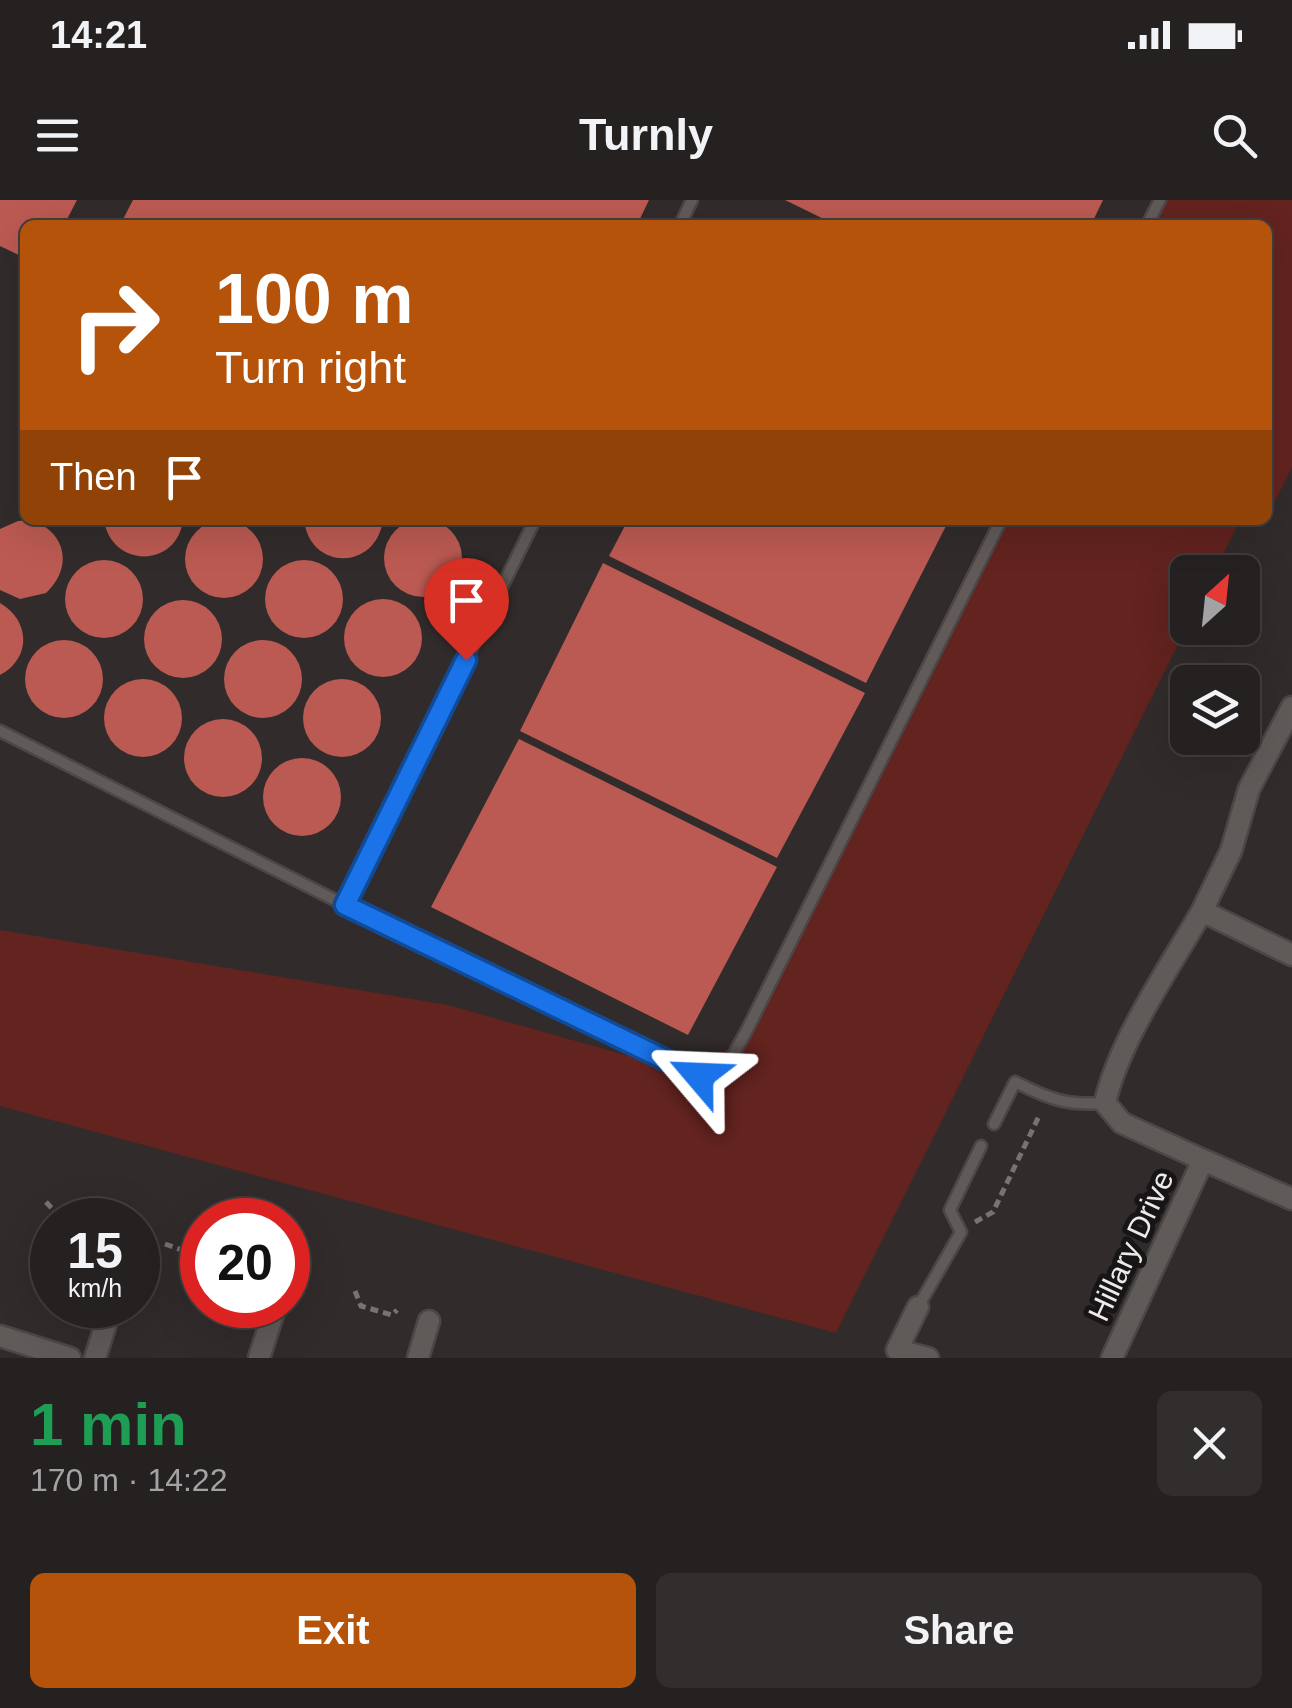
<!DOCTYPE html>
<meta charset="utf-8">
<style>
body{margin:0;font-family:Helvetica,sans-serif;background:#312e2d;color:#f1f3f6;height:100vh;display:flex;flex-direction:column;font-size:38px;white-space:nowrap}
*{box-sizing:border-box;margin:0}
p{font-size:32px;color:#a3a3a5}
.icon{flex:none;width:55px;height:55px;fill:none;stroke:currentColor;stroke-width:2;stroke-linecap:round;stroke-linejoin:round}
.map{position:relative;height:1158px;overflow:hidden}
.side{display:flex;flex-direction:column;background:#252120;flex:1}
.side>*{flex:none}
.guide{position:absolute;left:20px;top:20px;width:1252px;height:305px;border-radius:15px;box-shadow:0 10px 40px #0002,0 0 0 2px #423e3e;background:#b45309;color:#fff;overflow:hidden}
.needle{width:65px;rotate:27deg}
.controls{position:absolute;left:1170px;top:355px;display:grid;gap:20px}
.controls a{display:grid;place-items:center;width:90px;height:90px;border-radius:15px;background:#252120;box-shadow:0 10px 40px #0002,0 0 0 2px #423e3e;font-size:50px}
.speed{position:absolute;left:30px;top:998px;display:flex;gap:20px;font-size:50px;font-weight:700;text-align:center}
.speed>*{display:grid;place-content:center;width:130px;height:130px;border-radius:50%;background:#252120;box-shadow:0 10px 40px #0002,0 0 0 2px #423e3e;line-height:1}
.speed small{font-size:25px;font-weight:400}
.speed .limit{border:15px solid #d22;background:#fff;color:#111}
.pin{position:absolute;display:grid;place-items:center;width:85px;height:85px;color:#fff;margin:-102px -42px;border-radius:50% 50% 50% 0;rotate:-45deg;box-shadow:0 0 10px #0007}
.pin .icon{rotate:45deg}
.me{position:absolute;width:110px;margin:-55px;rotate:296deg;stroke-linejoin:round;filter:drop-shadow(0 0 8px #0008)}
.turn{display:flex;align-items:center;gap:35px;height:210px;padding:0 30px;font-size:45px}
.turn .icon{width:130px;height:130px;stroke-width:2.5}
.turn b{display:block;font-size:70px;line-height:85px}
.then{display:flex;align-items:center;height:95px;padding:0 30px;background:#0003;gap:20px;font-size:38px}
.round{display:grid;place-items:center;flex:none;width:105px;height:105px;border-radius:15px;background:#312e2d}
.head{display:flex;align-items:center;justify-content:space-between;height:170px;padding:0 30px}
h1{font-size:60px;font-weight:700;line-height:75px;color:#1e9e55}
.action{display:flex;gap:20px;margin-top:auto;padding:20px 30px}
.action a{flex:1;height:115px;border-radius:15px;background:#b45309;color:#fff;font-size:40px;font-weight:700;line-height:115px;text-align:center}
.action a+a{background:#312e2d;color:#f1f3f6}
.status{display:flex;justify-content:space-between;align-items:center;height:70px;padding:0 50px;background:#252120;direction:ltr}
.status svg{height:28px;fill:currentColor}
header{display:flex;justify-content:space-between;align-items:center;height:130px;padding:0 30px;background:#252120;font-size:45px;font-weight:700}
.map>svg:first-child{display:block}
.green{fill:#63231f}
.water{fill:#bb5a52}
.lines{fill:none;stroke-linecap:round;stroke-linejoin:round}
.service-casing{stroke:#4c4747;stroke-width:15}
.minor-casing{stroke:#4c4747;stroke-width:25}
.path{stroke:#787372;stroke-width:5;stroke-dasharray:8 5;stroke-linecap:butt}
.service{stroke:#605a59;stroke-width:10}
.minor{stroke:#605a59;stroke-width:20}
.route-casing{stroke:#114b97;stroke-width:25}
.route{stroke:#1a73e8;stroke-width:18}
.labels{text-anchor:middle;stroke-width:10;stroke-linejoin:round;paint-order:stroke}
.street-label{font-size:30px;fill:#eeeaea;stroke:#171515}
</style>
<div class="status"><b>14:21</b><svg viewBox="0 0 49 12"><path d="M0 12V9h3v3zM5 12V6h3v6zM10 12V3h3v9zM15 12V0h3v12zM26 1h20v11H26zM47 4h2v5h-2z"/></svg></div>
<header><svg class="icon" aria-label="menu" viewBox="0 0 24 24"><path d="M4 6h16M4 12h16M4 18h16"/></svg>Turnly<svg class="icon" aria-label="search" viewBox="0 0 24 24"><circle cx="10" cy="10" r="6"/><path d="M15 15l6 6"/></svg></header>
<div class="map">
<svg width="1292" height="1158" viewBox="0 0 1292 1158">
<rect width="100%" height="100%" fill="#312c2b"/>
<path class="green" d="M 1158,0 L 1292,0 L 1292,267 L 1268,315 L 1268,25 L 1146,25 Z
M 1003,320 L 1240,320 L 1214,372 L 1188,372 L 1187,426 L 836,1133 L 0,906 L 0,730 L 448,805 L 668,867 L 740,846 Z"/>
<path class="water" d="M 0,0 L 77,0 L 64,25 L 25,25 L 25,58 L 0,46 Z
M 133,0 L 649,0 L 637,25 L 120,25 Z
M 785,0 L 1103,0 L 1091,25 L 836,25 Z
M384 358a39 39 0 1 1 78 0a39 39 0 1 1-78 0Z
M185 359a39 39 0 1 1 78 0a39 39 0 1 1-78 0Z
M 31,320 C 67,332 73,368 46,393 L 20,399 L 0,390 L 0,329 L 18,321 Z
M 104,320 L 183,320 C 177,369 111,368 104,320 Z
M 304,320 L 383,320 C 376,371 310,371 304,320 Z
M 628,320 L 949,320 L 866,483 L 609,356 Z
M265 399a39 39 0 1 1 78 0a39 39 0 1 1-78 0Z
M65 399a39 39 0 1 1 78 0a39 39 0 1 1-78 0Z
M 603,363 L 865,493 L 777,658 L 520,531 Z
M344 438a39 39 0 1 1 78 0a39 39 0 1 1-78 0Z
M144 439a39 39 0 1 1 78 0a39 39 0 1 1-78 0Z
M 0,403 C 30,420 32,458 0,475 Z
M224 479a39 39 0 1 1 78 0a39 39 0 1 1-78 0Z
M25 479a39 39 0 1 1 78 0a39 39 0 1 1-78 0Z
M104 518a39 39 0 1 1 78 0a39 39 0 1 1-78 0Z
M303 518a39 39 0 1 1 78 0a39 39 0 1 1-78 0Z
M184 558a39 39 0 1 1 78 0a39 39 0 1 1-78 0Z
M 519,539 L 777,667 L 688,835 L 431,707 Z
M263 597a39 39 0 1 1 78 0a39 39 0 1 1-78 0Z"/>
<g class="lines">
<defs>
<path id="service" d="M 680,25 L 692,0
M 1147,25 L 1160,0
M 0,531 L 345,705 L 535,320
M 345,705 L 699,876 L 721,877 L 747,830 L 1001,320
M 994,924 L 1015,882 C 1049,899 1067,906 1105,903
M 918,1107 L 961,1032 L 950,1010 L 981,946"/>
<path id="minor" d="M 1292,507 L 1249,589 L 1231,651 L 1202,711 L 1292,755
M 1203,960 L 1292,999
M 918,1107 L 897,1150 L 928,1158
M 0,1136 L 70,1158
M 95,1158 L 112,1105
M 259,1158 L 276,1105
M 418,1158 L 429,1121
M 1112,1158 L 1203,960 L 1122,923 L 1105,903 C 1119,840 1170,767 1202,711"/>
</defs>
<use href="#service" class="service-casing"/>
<use href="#minor" class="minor-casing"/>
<path class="path" d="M 46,1002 L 55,1012 L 84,1020
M 975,1022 L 993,1012 L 1040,914
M 165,1044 L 202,1057
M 355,1091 L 361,1106 L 392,1115 L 397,1110"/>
<use href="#service" class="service"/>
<use href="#minor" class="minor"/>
</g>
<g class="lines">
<defs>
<path id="route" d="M 466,460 L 345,705 L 699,876"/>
</defs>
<use href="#route" class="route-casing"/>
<use href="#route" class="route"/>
</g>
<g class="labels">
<g class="street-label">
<text transform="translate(1131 1046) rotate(-65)" y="10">Hillary Drive</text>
</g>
</g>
</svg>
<div class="controls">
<a><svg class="needle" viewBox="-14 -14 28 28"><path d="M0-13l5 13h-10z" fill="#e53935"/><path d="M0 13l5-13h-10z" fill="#a3a3a5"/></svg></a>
<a><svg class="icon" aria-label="layers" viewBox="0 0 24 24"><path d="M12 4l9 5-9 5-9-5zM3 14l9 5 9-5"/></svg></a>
</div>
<div class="speed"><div>15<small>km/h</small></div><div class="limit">20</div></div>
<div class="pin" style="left:466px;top:460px;background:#d93025"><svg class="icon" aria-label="arrive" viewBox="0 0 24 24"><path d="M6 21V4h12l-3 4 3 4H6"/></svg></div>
<svg class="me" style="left:699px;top:876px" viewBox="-20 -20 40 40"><path d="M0-17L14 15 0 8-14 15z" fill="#1a73e8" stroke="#fff" stroke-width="4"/></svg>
<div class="guide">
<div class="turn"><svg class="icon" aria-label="right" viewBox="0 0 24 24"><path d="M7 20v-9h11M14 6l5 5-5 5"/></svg><div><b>100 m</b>Turn right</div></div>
<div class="then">Then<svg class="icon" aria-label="arrive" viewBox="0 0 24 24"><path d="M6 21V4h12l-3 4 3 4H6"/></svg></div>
</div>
</div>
<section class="side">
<div class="head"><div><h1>1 min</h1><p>170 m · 14:22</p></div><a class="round"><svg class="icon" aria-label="close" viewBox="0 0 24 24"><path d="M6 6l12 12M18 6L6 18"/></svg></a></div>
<div class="action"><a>Exit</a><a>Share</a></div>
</section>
